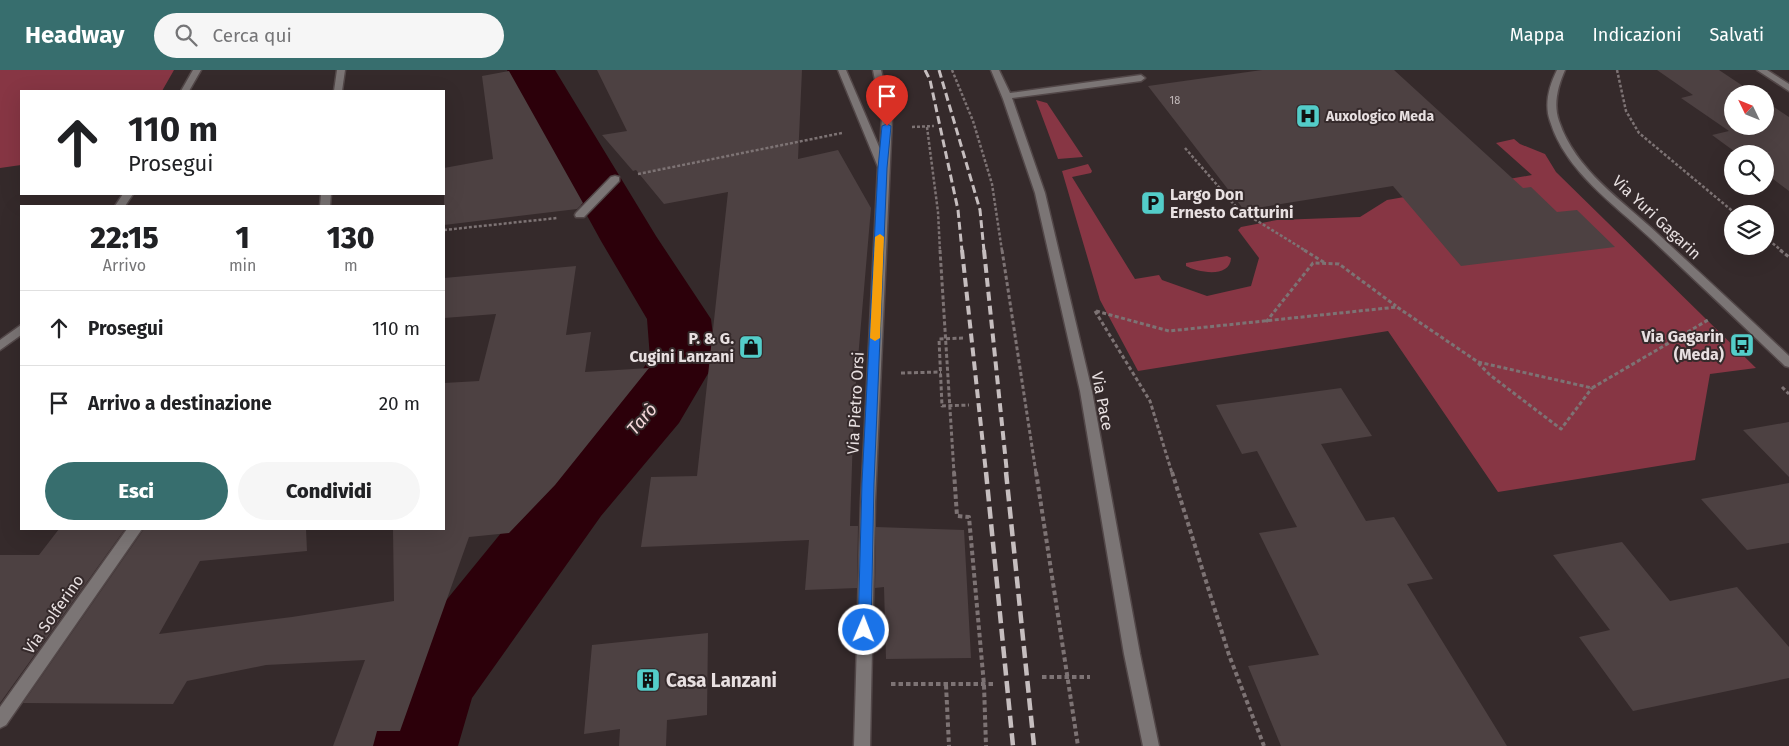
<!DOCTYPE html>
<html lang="it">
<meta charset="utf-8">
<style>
body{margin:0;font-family:"Fira Sans",sans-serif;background:#f6f6f6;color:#202124;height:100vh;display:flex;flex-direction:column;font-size:19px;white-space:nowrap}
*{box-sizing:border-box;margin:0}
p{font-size:16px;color:#757577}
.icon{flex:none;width:28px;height:28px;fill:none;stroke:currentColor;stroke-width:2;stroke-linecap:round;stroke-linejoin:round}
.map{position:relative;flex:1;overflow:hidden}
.side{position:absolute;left:20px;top:135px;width:425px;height:325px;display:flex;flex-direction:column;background:#fff;border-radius:0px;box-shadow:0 5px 20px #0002}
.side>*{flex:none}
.guide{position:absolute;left:20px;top:20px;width:425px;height:105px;border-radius:0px;box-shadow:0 5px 20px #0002;background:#fff;color:#202124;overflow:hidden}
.needle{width:32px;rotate:313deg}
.fabs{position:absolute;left:1724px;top:15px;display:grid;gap:10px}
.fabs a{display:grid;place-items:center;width:50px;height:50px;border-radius:50%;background:#fff;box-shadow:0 5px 20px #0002;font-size:25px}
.pin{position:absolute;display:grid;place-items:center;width:42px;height:42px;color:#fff;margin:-51px -21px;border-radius:50% 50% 50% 0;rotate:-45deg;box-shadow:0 0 5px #0007}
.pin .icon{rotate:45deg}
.me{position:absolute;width:55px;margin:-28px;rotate:1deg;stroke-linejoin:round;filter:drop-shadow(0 0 4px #0008)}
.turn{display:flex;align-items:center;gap:18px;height:105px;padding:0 25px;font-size:22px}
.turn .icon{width:65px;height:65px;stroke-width:2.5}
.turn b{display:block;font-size:35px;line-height:42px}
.eta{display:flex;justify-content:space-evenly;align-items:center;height:85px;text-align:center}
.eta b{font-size:30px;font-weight:800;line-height:35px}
.cta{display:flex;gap:10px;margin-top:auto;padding:10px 25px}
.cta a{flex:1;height:58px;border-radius:30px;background:#376e6e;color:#fff;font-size:20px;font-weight:800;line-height:58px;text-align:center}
.cta a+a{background:#f6f6f6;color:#202124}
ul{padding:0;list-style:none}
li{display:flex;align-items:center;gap:15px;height:75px;padding:0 25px;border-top:1px solid #e0e0e0}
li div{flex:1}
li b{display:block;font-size:19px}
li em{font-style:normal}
header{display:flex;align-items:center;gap:30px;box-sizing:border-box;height:70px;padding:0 25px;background:#376e6e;color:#fff}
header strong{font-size:24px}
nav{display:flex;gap:28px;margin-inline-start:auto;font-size:18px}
.search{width:350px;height:45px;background:#f6f6f6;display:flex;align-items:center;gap:12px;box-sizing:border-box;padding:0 18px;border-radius:28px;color:#757577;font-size:19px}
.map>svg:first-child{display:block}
.green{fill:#873644}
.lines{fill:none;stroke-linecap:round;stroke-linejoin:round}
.river{fill:#2c000a;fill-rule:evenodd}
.building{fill:#4d4142}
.minor-casing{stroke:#524748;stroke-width:3}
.path-far2{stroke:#7d7374;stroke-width:2.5;stroke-dasharray:3 2;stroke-linecap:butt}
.path-far1{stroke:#7d7374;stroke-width:3;stroke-dasharray:4 2.5;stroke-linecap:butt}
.path{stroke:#7d7374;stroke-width:4;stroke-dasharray:4.5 3;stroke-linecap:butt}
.minor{fill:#7b7575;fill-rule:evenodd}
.rail-far2{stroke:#c6bebf;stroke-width:3;stroke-dasharray:8 4;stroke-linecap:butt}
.rail-far1{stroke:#c6bebf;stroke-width:4;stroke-dasharray:9 5;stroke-linecap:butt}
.rail{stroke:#c6bebf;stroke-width:4.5;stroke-dasharray:12 5.5;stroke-linecap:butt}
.route{fill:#1a73e8;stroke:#114b97}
.slow{fill:#f59e0b}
.labels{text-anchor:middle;stroke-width:4;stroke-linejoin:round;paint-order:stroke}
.far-number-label{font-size:11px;fill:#c1b8b9}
.far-poi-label{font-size:14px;font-weight:bold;fill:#e8e0e1;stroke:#352a2b;text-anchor:start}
.poi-label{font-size:16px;font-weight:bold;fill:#e8e0e1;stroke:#352a2b;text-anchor:end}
.street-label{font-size:16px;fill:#e8e0e1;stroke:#352a2b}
.water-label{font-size:18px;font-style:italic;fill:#f4d7da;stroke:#352a2b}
.near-poi-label{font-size:19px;font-weight:bold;fill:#e8e0e1;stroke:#352a2b;text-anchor:start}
</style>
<header>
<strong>Headway</strong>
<div class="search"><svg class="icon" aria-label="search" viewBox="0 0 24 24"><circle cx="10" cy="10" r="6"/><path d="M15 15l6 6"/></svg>Cerca qui</div>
<nav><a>Mappa</a><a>Indicazioni</a><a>Salvati</a></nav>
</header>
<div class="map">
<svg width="1789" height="676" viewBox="0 0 1789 676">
<rect width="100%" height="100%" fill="#352a2b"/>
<path class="green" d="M 0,0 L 174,0 L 162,21 L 21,21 L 21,95 L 0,98 Z
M 1036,30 L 1047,33 L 1083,87 L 1058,89 Z
M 1514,69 L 1520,74 L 1545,84 L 1556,102 L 1756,298 L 1710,304 L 1695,390 L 1498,422 L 1388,261 L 1138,301 L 1100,230 L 1062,101 L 1088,94 L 1092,101 L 1091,103 L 1072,107 L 1135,209 L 1159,205 L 1162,210 L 1207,226 L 1251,216 L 1259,188 L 1238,160 L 1241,157 L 1277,150 L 1360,147 L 1387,130 L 1532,105 L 1496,73 Z
M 1227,186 L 1231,188 C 1230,209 1197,202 1186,196 L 1186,193 Z"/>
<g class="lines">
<path class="river" d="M 507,0 L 555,0 L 656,166 L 711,249 L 716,290 L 679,353 L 601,446 L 472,628 L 458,676 L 368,676 L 391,610 L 404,582 L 549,404 L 631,317 L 650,288 L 647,249 L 601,171 Z"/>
</g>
<path class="building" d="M 597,0 L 802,0 L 798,89 L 838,80 L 871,138 L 854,335 L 850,456 L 858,456 L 857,518 L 805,520 L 809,470 L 641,477 L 651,407 L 697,406 L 728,122 L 664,134 L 636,100 L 633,101 L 602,65 L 627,61 Z
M 1262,0 L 1394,0 L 1523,118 L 1531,117 L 1557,142 L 1577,140 L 1615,177 L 1461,196 L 1393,116 L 1244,140 L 1148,16 Z
M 1657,0 L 1719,0 L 1755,24 L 1732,24 L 1732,56 L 1765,56 L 1765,31 L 1789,47 L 1789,121 L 1765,103 L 1765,84 L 1738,84 L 1712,65 L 1729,61 L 1681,28 L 1693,25 Z
M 509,1 L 583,133 L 577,139 L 444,155 L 444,98 L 493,89 L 482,6 Z
M 576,196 L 566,265 L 591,262 L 585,302 L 649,298 L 555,415 L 509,463 L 469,467 L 400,661 L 377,661 L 373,676 L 333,676 L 365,590 L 266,595 L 187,611 L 173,634 L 23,633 L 144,459 L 306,459 L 307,481 L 200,491 L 159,564 L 292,547 L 394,531 L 393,459 L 444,459 L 444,313 L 479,311 L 496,244 L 444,248 L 444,208 Z
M 1341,318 L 1372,366 L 1321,374 L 1366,451 L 1394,447 L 1433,509 L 1407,514 L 1507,676 L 1281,676 L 1248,596 L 1319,585 L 1259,463 L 1297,457 L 1257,381 L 1242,384 L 1216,335 Z
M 1789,352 L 1789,407 L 1743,360 Z
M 1789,413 L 1789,473 L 1747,480 L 1701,429 Z
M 876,457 L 964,460 L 971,588 L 886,589 L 884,517 L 875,518 Z
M 59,459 L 125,459 L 0,633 L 0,485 L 39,485 Z
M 1622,472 L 1670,531 L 1737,517 L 1789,577 L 1789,608 L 1633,641 L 1579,567 L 1610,560 L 1553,485 Z
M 708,563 L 707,645 L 667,650 L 666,676 L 619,676 L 620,659 L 584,664 L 592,575 Z"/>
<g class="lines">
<defs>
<path id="minor" d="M 193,0 L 201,0 L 189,21 L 181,21 Z
M 337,0 L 345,0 L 342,21 L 334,21 Z
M 838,0 L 846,0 L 880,79 L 882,47 L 873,0 L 881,0 L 892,47 L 875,432 L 870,676 L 854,676 L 861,432 L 878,97 Z
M 991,0 L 999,0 L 1010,23 L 1141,5 L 1145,8 L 1141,11 L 1012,28 L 1045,123 L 1092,321 L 1140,584 L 1159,676 L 1143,676 L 1124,584 L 1080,321 L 1035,123 L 1003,29 Z
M 1557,0 L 1565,0 C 1558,16 1553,34 1559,51 C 1575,100 1623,131 1658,164 C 1702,205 1746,245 1789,286 L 1789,297 L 1785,296 C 1740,253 1695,210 1650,168 C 1614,134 1565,101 1550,51 C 1544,34 1549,16 1557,0 Z
M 1757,0 L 1767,0 L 1789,14 L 1789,21 Z
M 615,106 L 619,107 L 619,111 L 584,147 L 576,147 L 575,145 L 576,143 L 611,107 Z
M 123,124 L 133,124 L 125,136 L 115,136 Z
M 321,124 L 331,124 L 330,136 L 320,136 Z
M 21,255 L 21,265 L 0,280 L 0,270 Z
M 127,459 L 142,459 L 6,655 L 0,658 L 0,637 Z"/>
</defs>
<use href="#minor" class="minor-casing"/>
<path class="path-far2" d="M 952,0 L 973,51 L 992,114 L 1002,181
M 1617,0 L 1626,41 L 1639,63 L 1736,144
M 912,57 L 934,56
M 927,57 L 938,142 L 940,181
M 1185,78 L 1238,139 L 1306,181
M 638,104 L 842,63
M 444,160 L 557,148
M 1765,167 L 1782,181"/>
<path class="path-far1" d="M 940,180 L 954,403
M 1002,180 L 1036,403
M 1304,180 L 1325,193
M 1780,180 L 1789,187
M 1095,241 L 1150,331 L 1172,403
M 1096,241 L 1169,261 L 1397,237 L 1478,292 L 1592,318 L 1708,250
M 1266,252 L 1313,193 L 1339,194 L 1396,236
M 963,268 L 939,269 L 942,336 L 969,335
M 1478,293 L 1490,305 L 1561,359 L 1592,318
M 901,303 L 941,302
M 1782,317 L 1789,324"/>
<path class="path" d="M 954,402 L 957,446 L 969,447 L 984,615 L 986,676
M 1036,402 L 1078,676
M 1172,402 L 1229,585 L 1264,676
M 1042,607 L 1090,607
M 891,614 L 995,614
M 946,615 L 949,676"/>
<use href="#minor" class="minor"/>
<path class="rail-far2" d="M 925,0 L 930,10 L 958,140 L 962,181
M 939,0 L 980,140 L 984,181"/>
<path class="rail-far1" d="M 962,180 L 986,403
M 984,180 L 1007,403"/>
<path class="rail" d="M 986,402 L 1013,676
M 1006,402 L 1034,676"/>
</g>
<path class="route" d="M 887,54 L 891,56 L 887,98 L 874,413 L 871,560 L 869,564 L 864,566 L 860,564 L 858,560 L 862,413 L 878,98 L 882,56 Z"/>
<path class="slow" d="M 880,164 L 884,167 L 880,268 L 875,271 L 870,268 L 875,167 Z"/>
<defs>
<symbol id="hospital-square" viewBox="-11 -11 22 22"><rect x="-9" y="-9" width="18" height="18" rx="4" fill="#53cdc9" stroke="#352a2b"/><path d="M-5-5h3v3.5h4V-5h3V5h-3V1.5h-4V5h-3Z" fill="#111"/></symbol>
<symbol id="parking-square" viewBox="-11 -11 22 22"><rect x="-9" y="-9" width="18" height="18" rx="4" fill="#53cdc9" stroke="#352a2b"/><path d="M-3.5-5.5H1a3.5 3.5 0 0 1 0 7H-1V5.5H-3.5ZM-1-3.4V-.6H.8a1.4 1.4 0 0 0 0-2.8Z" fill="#111"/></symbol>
<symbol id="bus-square" viewBox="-11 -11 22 22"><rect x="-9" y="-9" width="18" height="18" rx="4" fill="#53cdc9" stroke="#352a2b"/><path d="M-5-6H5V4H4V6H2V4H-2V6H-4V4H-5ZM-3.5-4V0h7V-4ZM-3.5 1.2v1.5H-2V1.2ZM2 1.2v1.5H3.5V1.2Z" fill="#111"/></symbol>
<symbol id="shop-square" viewBox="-11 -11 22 22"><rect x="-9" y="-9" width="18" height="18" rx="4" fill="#53cdc9" stroke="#352a2b"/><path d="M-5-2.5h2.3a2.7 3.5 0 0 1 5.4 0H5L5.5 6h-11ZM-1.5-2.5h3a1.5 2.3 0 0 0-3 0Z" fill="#111"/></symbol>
<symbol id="building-square" viewBox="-11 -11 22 22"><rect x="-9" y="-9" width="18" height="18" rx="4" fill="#53cdc9" stroke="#352a2b"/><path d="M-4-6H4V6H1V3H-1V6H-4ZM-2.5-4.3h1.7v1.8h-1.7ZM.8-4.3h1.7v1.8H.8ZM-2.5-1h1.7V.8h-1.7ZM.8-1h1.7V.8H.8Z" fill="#111"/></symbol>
</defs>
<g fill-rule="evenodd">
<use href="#hospital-square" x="1294" y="32" width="28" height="28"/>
<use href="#parking-square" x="1139" y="119" width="28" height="28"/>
<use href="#bus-square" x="1728" y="261" width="28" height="28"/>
<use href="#shop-square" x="737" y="263" width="28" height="28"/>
<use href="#building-square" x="634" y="596" width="28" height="28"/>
</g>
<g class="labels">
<g class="far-number-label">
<text x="1175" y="34">18</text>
</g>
<g class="far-poi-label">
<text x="1326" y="51">Auxologico Meda</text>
</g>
<g class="poi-label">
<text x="1170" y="130" text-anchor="start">Largo Don<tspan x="1170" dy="18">Ernesto Catturini</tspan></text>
<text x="1724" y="272">Via Gagarin<tspan x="1724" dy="18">(Meda)</tspan></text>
<text x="734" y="274">P. &amp; G.<tspan x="734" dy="18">Cugini Lanzani</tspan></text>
</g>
<g class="street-label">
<text transform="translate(1657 147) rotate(43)" y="6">Via Yuri Gagarin</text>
<text transform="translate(1103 331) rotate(79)" y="6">Via Pace</text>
<text transform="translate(855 333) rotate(-87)" y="6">Via Pietro Orsi</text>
<text transform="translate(53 544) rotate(-55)" y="6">Via Solferino</text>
</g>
<g class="water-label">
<text transform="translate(642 349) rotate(-49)" y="6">Tarò</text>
</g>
<g class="near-poi-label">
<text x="666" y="617">Casa Lanzani</text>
</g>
</g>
</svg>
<div class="fabs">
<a><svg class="needle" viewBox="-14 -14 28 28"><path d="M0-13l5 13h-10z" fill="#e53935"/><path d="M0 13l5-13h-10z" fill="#757577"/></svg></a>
<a><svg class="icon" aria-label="search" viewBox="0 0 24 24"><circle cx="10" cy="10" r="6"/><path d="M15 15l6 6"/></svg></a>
<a><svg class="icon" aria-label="layers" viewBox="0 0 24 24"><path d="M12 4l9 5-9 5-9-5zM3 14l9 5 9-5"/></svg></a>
</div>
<div class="pin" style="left:887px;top:56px;background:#d93025"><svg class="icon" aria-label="arrive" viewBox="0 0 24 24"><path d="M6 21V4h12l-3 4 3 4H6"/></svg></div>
<svg class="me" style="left:864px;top:560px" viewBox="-20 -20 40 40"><circle r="17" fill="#1a73e8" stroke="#fff" stroke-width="3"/><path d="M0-11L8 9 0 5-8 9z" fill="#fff"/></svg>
<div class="guide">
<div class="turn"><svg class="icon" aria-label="ahead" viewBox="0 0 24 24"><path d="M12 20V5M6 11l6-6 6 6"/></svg><div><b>110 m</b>Prosegui</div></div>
</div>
<section class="side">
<div class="eta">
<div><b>22:15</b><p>Arrivo</p></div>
<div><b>1</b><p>min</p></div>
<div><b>130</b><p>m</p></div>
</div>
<ul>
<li><svg class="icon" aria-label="ahead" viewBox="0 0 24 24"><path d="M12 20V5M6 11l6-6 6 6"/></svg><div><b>Prosegui</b></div><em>110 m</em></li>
<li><svg class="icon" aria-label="arrive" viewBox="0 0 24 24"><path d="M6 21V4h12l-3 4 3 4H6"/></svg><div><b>Arrivo a destinazione</b></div><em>20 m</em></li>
</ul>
<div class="cta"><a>Esci</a><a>Condividi</a></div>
</section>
</div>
